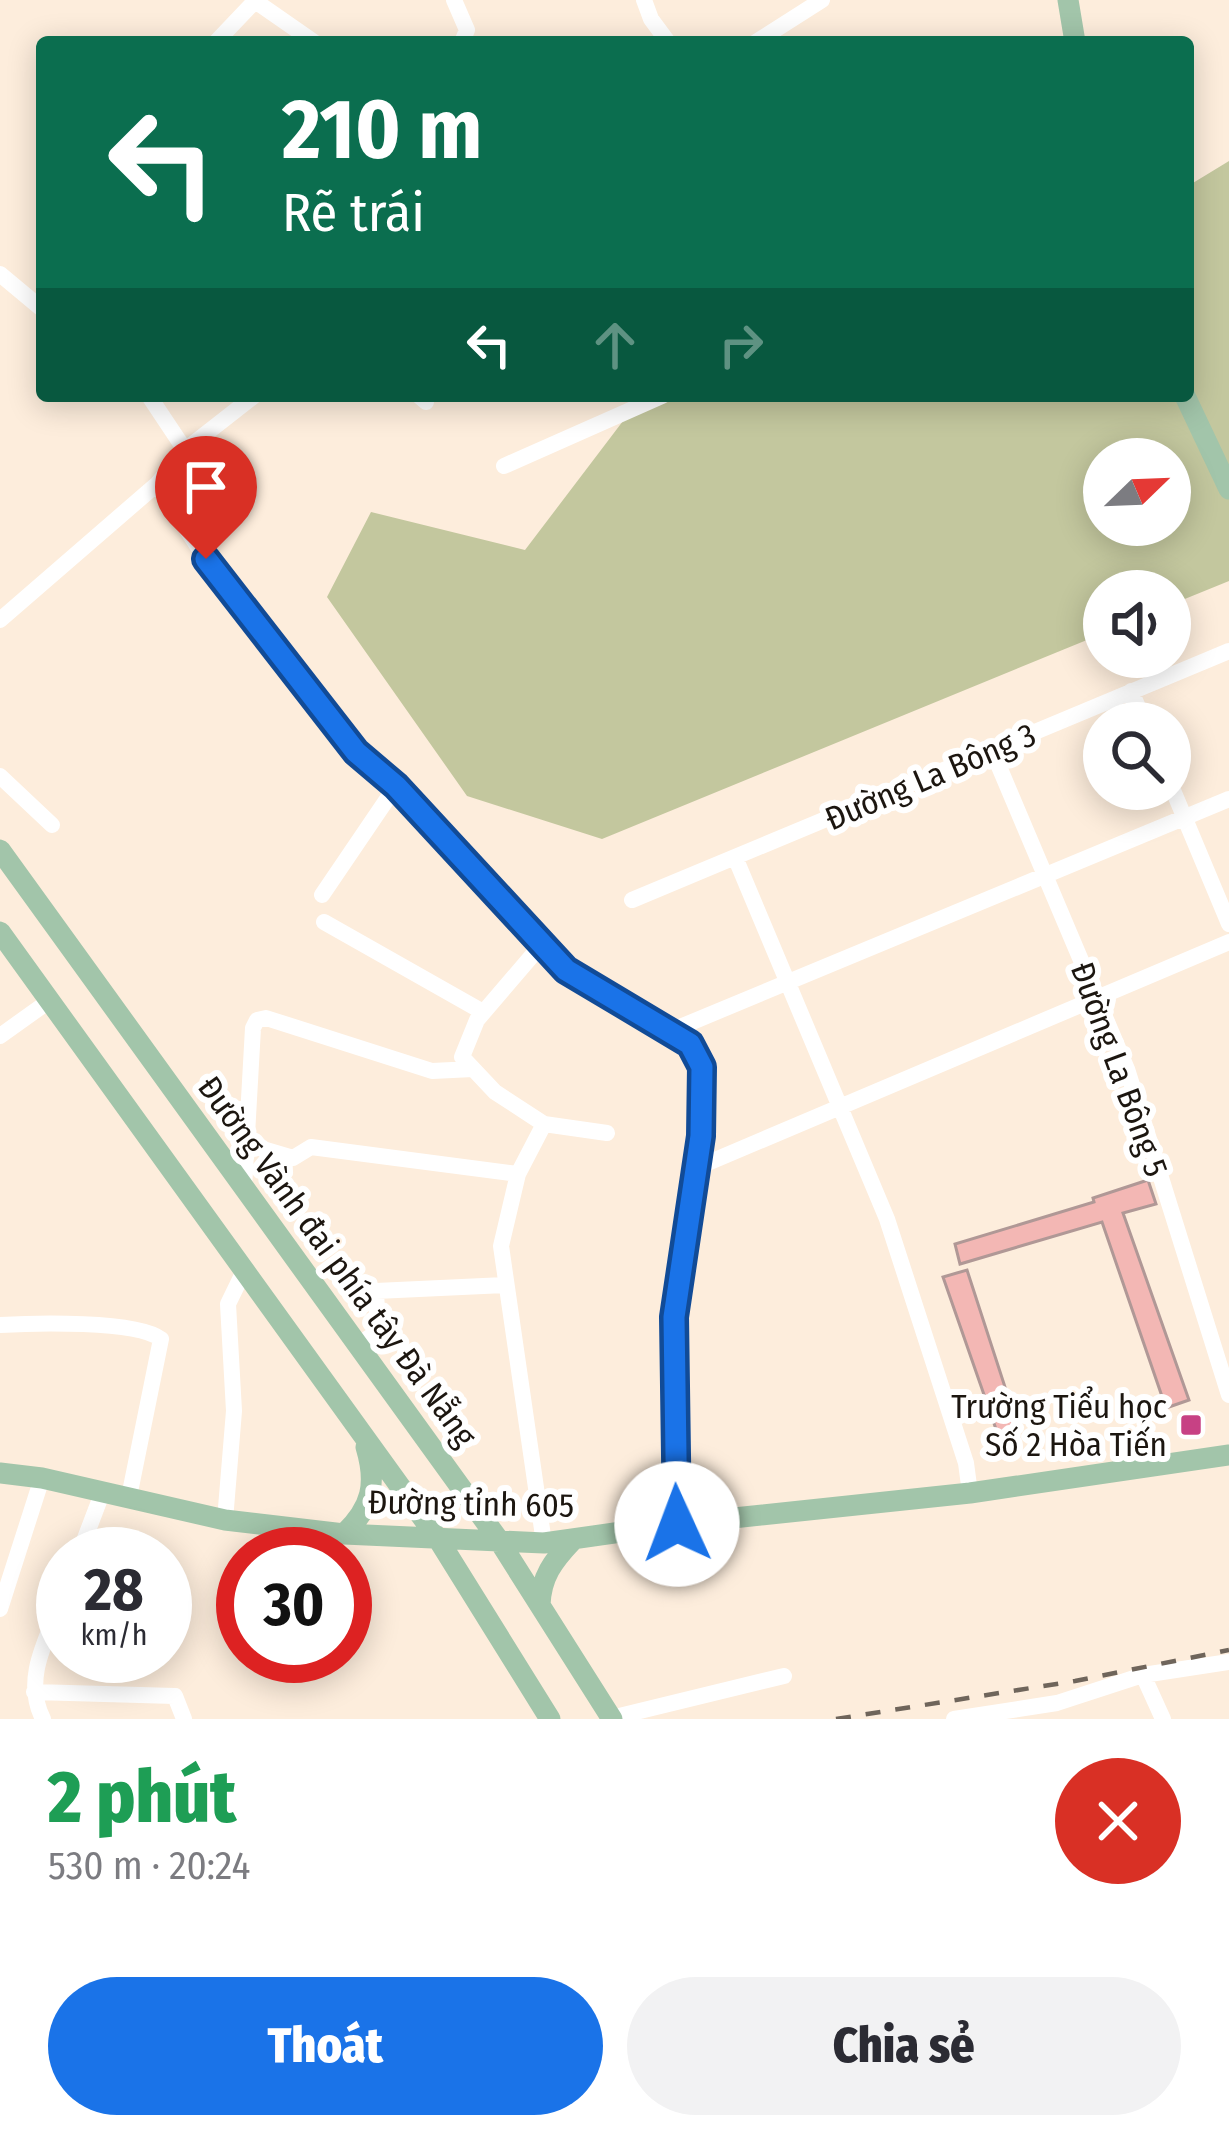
<!DOCTYPE html>
<html lang="vi">
<meta charset="utf-8">
<style>
body{margin:0;font-family:"Fira Sans Condensed",sans-serif;background:#f2f2f3;color:#2b2b33;height:100vh;display:flex;flex-direction:column;font-size:45px;white-space:nowrap}
*{box-sizing:border-box;margin:0}
p{font-size:39px;color:#7c7c81}
.icon{flex:none;width:66px;height:66px;fill:none;stroke:currentColor;stroke-width:2;stroke-linecap:round;stroke-linejoin:round}
.map{position:relative;height:1719px;overflow:hidden}
.details{display:flex;flex-direction:column;background:#fff;flex:1}
.details>*{flex:none}
.hud{position:absolute;left:36px;top:36px;width:1158px;height:366px;border-radius:12px;box-shadow:0 6px 30px #0003;background:#0b6e4f;color:#fff;overflow:hidden}
.needle{width:78px;rotate:67deg}
.fabs{position:absolute;left:1083px;top:438px;display:grid;gap:24px}
.fabs a{display:grid;place-items:center;width:108px;height:108px;border-radius:50%;background:#fff;box-shadow:0 6px 30px #0003;font-size:60px}
.speed{position:absolute;left:36px;top:1527px;display:flex;gap:24px;font-size:60px;font-weight:700;text-align:center}
.speed>*{display:grid;place-content:center;width:156px;height:156px;border-radius:50%;background:#fff;box-shadow:0 6px 30px #0003;line-height:1}
.speed small{font-size:30px;font-weight:400}
.speed .limit{border:18px solid #d22;background:#fff;color:#111}
.pin{position:absolute;display:grid;place-items:center;width:102px;height:102px;color:#fff;margin:-123px -51px;border-radius:50% 50% 50% 0;rotate:-45deg;box-shadow:0 0 12px #0007}
.pin .icon{rotate:45deg}
.me{position:absolute;width:132px;margin:-66px;rotate:358deg;stroke-linejoin:round;filter:drop-shadow(0 0 9px #0008)}
.turn{display:flex;align-items:center;gap:42px;height:252px;padding:0 48px;font-size:54px}
.turn .icon{width:156px;height:156px;stroke-width:2.5}
.turn b{display:block;font-size:84px;line-height:102px}
.lanes{display:flex;align-items:center;height:114px;padding:0 48px;background:#0003;justify-content:center;gap:60px;direction:ltr}
.lanes .off{opacity:.35}
.round{display:grid;place-items:center;flex:none;width:126px;height:126px;border-radius:63px;background:#f2f2f3}
.summary{display:flex;align-items:center;justify-content:space-between;height:204px;padding:0 48px}
h1{font-size:72px;font-weight:800;line-height:90px;color:#1e9e55}
.button{display:flex;gap:24px;margin-top:auto;padding:24px 48px}
.button a{flex:1;height:138px;border-radius:72px;background:#1a73e8;color:#fff;font-size:48px;font-weight:800;line-height:138px;text-align:center}
.button a+a{background:#f2f2f3;color:#2b2b33}
.map>svg:first-child{display:block}
.green{fill:#c3c79e;fill-rule:evenodd}
.building{fill:#f3b7b4;stroke:#b09896;stroke-width:3}
.lines{fill:none;stroke-linecap:round;stroke-linejoin:round}
.minor{stroke:#fff;stroke-width:16}
.major{stroke:#a2c5aa;stroke-width:21}
.rail{stroke:#6f655b;stroke-width:4.5;stroke-dasharray:15 15;stroke-linecap:butt}
.route-casing{stroke:#114b97;stroke-width:30}
.route{stroke:#1a73e8;stroke-width:21}
.poi-dot{fill:#c74184;stroke:#fff;stroke-width:4.5}
.labels{text-anchor:middle;stroke-width:12;stroke-linejoin:round;paint-order:stroke}
.street-label{font-size:33px;fill:#1c1610;stroke:#fff}
.poi-label{font-size:33px;fill:#1c1610;stroke:#fff;text-anchor:end}
</style>
<div class="map">
<svg width="1229" height="1719" viewBox="0 0 1229 1719">
<rect width="100%" height="100%" fill="#fdeddc"/>
<path class="green" d="M 1229,161 L 1229,581 L 1170,605 L 1170,591 L 1104,591 L 1104,633 L 602,839 L 467,796 L 327,597 L 371,512 L 525,550 L 642,396 L 1188,396 L 1188,186 ZM 1104,459 L 1170,459 L 1170,525 L 1104,525 Z"/>
<path class="building" d="M 1148,1180 L 1156,1204 L 1123,1213 L 1189,1400 L 1166,1408 L 1102,1222 L 960,1264 L 955,1244 L 1094,1202 L 1093,1198 Z
M 967,1270 L 1018,1427 L 997,1432 L 943,1277 Z"/>
<g class="lines">
<path class="minor" d="M 454,0 L 467,30 L 462,42
M 644,0 L 651,19 L 668,42
M 216,42 L 255,1 L 314,42
M 756,42 L 822,0
M 0,274 L 42,309
M 149,396 L 185,450
M 419,396 L 426,402
M 504,466 L 662,396
M 157,484 L 206,559 L 356,752 L 396,786 L 566,970 L 690,1044 L 702,1067 L 701,1136 L 674,1317 L 677,1524
M 0,620 L 157,484 L 185,450 L 254,396
M 1131,691 L 1145,723
M 992,750 L 1127,1069 L 1229,1395
M 0,776 L 52,825
M 1170,783 L 1229,924
M 735,857 L 887,1219 L 966,1463 L 970,1493
M 322,895 L 396,786
M 632,900 L 1229,651
M 324,922 L 483,1012
M 542,944 L 477,1020 L 462,1057 L 495,1092 L 544,1124 L 607,1133
M 668,1032 L 1229,799
M 0,1036 L 49,1001
M 243,1143 L 293,1158 L 311,1147 L 518,1174
M 696,1168 L 1229,942
M 244,1188 L 253,1028 L 257,1020 L 266,1018 L 432,1071 L 473,1069
M 0,1325 C 33,1323 136,1320 161,1339 L 129,1497
M 360,1344 L 378,1331 L 376,1291 L 505,1285
M 225,1520 L 234,1411 L 228,1304 L 245,1269
M 544,1543 L 501,1246 L 518,1174 L 544,1124
M 79,1554 L 103,1491
M 0,1609 L 42,1478
M 1143,1675 L 1163,1719
M 34,1692 L 175,1696 L 184,1719
M 611,1718 L 784,1676
M 43,1719 C 22,1678 48,1637 63,1597
M 954,1719 L 1057,1703 L 1143,1675 L 1229,1662"/>
<path class="major" d="M 1068,0 L 1075,42
M 1185,396 L 1229,489
M 0,850 L 498,1539 L 612,1719
M 0,932 L 438,1539 L 550,1719
M 0,1473 L 42,1478 L 225,1520 L 344,1534 L 544,1543 L 677,1524 L 970,1493 L 1229,1455
M 344,1534 C 372,1507 377,1484 366,1447
M 540,1605 C 541,1577 553,1561 572,1541"/>
<path class="rail" d="M 836,1719 L 1075,1681 L 1229,1650"/>
</g>
<g class="lines">
<defs>
<path id="route" d="M 206,559 L 356,752 L 396,786 L 566,970 L 690,1044 L 702,1067 L 701,1136 L 674,1317 L 677,1524"/>
</defs>
<use href="#route" class="route-casing"/>
<use href="#route" class="route"/>
</g>
<rect class="poi-dot" x="1179" y="1413" width="24" height="24" rx="6"/>
<g class="labels">
<g class="street-label">
<text transform="translate(930 776) rotate(-23)" y="12">Đường La Bông 3</text>
<text transform="translate(1120 1069) rotate(70)" y="12">Đường La Bông 5</text>
<text transform="translate(338 1261) rotate(54)" y="12">Đường Vành đai phía tây Đà Nẵng</text>
<text transform="translate(471 1503) rotate(1)" y="12">Đường tỉnh 605</text>
</g>
<g class="poi-label">
<text x="1167" y="1418">Trường Tiểu học<tspan x="1167" dy="38">Số 2 Hòa Tiến</tspan></text>
</g>
</g>
</svg>
<div class="fabs">
<a><svg class="needle" viewBox="-14 -14 28 28"><path d="M0-13l5 13h-10z" fill="#e53935"/><path d="M0 13l5-13h-10z" fill="#7c7c81"/></svg></a>
<a><svg class="icon" aria-label="sound" viewBox="0 0 24 24"><path d="M4 9h4l5-4v14l-5-4H4zM17 9q2 3 0 6"/></svg></a>
<a><svg class="icon" aria-label="search" viewBox="0 0 24 24"><circle cx="10" cy="10" r="6"/><path d="M15 15l6 6"/></svg></a>
</div>
<div class="speed"><div>28<small>km/h</small></div><div class="limit">30</div></div>
<div class="pin" style="left:206px;top:559px;background:#d93025"><svg class="icon" aria-label="arrive" viewBox="0 0 24 24"><path d="M6 21V4h12l-3 4 3 4H6"/></svg></div>
<svg class="me" style="left:677px;top:1524px" viewBox="-20 -20 40 40"><circle r="19" fill="#fff"/><path d="M0-13L10 11 0 6-10 11z" fill="#1a73e8"/></svg>
<div class="hud">
<div class="turn"><svg class="icon" aria-label="left" viewBox="0 0 24 24"><path d="M17 20v-9H6M10 6l-5 5 5 5"/></svg><div><b>210 m</b>Rẽ trái</div></div>
<div class="lanes"><svg class="icon" aria-label="left" viewBox="0 0 24 24"><path d="M17 20v-9H6M10 6l-5 5 5 5"/></svg><svg class="icon off" aria-label="ahead" viewBox="0 0 24 24"><path d="M12 20V5M6 11l6-6 6 6"/></svg><svg class="icon off" aria-label="right" viewBox="0 0 24 24"><path d="M7 20v-9h11M14 6l5 5-5 5"/></svg></div>
</div>
</div>
<section class="details">
<div class="summary"><div><h1>2 phút</h1><p>530 m · 20:24</p></div><a class="round" style="background:#d93025;color:#fff"><svg class="icon" aria-label="close" viewBox="0 0 24 24"><path d="M6 6l12 12M18 6L6 18"/></svg></a></div>
<div class="button"><a>Thoát</a><a>Chia sẻ</a></div>
</section>
